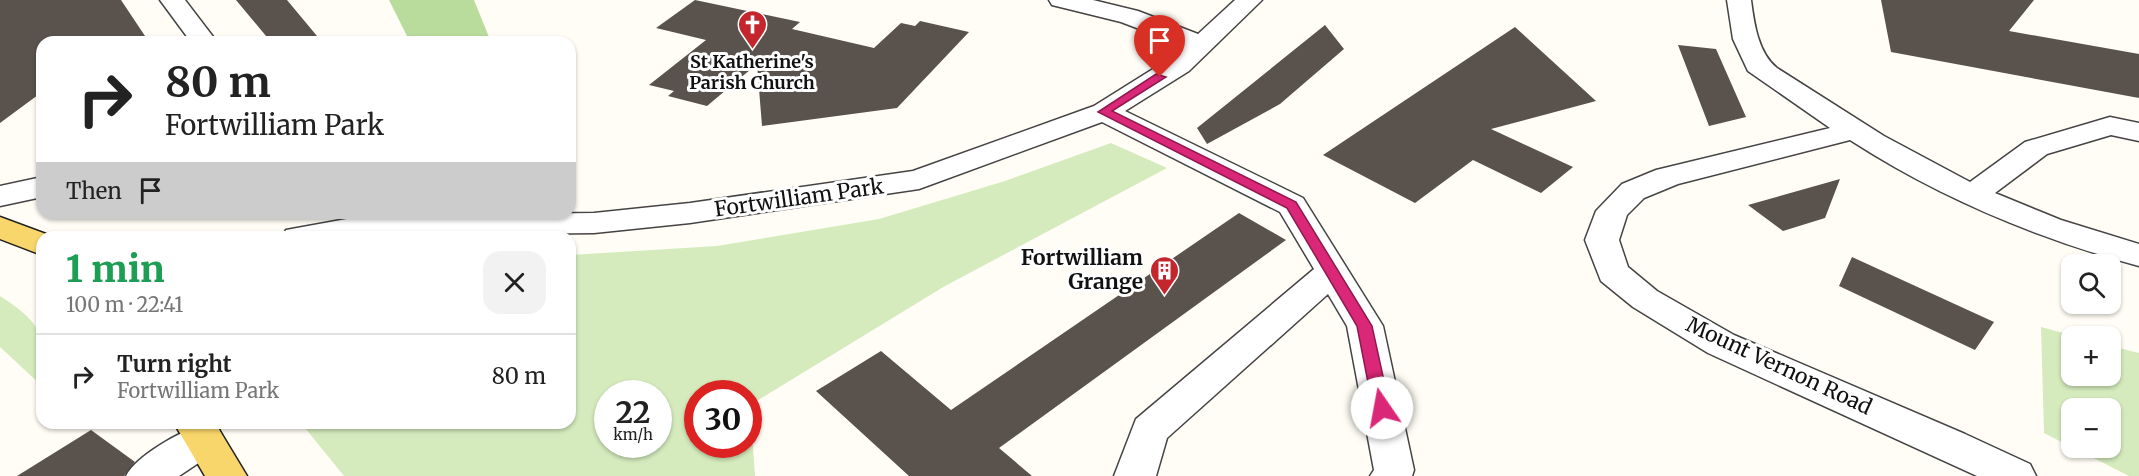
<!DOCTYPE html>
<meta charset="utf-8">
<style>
body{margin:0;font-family:Merriweather,serif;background:#f2f2f2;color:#222;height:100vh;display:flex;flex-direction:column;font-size:22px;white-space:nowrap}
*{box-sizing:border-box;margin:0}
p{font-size:20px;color:#767676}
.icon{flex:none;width:33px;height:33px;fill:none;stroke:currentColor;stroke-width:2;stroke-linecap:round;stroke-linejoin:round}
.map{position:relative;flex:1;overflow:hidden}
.details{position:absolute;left:36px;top:231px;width:540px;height:198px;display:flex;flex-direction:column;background:#fff;border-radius:18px;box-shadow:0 2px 4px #0004}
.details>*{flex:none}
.top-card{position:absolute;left:36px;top:36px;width:540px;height:183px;border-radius:18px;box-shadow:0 2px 4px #0004;background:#fff;color:#222;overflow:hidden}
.fabs{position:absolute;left:2061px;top:254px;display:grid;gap:12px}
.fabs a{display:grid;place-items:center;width:60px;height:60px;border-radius:12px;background:#fff;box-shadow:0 2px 4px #0004;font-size:30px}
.speed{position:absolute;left:594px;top:380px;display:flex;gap:12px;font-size:30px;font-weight:700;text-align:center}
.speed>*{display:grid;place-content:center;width:78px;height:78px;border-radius:50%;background:#fff;box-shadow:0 2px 4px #0004;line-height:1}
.speed small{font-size:15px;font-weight:400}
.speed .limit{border:9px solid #d22;background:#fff;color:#111}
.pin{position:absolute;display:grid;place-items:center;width:51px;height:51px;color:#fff;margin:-62px -26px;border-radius:50% 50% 50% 0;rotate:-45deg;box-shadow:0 0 6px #0007}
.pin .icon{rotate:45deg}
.me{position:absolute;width:66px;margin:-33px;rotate:348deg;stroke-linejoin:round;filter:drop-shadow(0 0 4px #0008)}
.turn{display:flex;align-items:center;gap:21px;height:126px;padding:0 30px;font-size:27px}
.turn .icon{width:78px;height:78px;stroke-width:2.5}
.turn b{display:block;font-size:42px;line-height:51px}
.then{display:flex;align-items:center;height:57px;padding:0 30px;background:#0003;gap:12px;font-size:22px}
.round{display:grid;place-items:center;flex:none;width:63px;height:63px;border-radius:18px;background:#f2f2f2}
.headline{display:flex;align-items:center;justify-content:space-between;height:102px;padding:0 30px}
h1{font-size:36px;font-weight:800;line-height:45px;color:#1e9e55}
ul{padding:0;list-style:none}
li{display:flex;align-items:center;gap:18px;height:84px;padding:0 30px;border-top:2px solid #e0e0e0}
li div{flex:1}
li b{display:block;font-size:22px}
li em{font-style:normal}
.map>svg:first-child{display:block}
.green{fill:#d5ebbd;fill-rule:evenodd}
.forest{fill:#b9dc9c}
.building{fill:#5a524d}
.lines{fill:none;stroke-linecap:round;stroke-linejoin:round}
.minor-casing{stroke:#444;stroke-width:3}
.major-casing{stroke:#222;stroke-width:3}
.minor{fill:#fff;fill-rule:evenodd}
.major{fill:#f9d66b;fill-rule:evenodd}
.route{fill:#db2777;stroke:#8e194d;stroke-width:1.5}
.labels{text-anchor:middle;stroke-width:6;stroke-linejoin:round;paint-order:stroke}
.far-poi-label{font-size:18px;font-weight:bold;fill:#111;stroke:#fff}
.street-label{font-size:21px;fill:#111;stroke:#fff}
.poi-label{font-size:21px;font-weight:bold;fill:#111;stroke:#fff;text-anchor:end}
</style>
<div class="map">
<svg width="2139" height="476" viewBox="0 0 2139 476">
<rect width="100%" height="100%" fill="#fffdf5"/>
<path class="green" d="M 1111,143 L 1167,168 L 945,286 L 750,405 L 755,476 L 344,476 L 301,423 L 570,423 L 570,255 L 717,246 L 879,219 L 1005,181 ZM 608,393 L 658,393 L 658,444 L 608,444 ZM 698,393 L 748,393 L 748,444 L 698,444 Z
M 0,296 C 47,327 42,333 42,386 L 0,347 Z
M 2041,327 L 2074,336 L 2072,336 L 2072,375 L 2110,375 L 2111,346 L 2139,353 L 2139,476 L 2129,476 L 2072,447 L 2110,447 L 2110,408 L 2072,408 L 2071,447 L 2044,433 Z"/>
<path class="forest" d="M 389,0 L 474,0 L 491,42 L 410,42 Z"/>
<path class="building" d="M 0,0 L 121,0 L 149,42 L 42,42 L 42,92 L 0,123 Z
M 236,0 L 287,0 L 322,42 L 271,42 Z
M 695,0 L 800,22 L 792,29 L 874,48 L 901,23 L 915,26 L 920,21 L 969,32 L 897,108 L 762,126 L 757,64 L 707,106 L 668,96 L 674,91 L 649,85 L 706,40 L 656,28 Z
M 1881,0 L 2034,0 L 2009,31 L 2139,54 L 2139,98 L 1891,52 Z
M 1325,25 L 1344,49 L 1280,104 L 1207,144 L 1197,128 Z
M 1515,27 L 1596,101 L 1491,129 L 1573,167 L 1541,193 L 1473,160 L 1415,203 L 1323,155 Z
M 1678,45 L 1716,49 L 1746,117 L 1709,126 Z
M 1840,179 L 1825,218 L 1783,231 L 1748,205 Z
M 1239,213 L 1286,240 L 999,448 L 1032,476 L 909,476 L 816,391 L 881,351 L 951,410 Z
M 1852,257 L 1994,322 L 1975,350 L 1839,286 Z
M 91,430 L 135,462 L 124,476 L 17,476 Z"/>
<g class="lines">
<defs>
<path id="minor" d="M 160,0 L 185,0 L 217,42 L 191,42 Z
M 1049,0 L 1093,0 L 1138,11 L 1198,34 L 1235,0 L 1262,0 L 1189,71 L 1125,111 L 1303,198 L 1383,326 L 1414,470 L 1412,476 L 1370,476 L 1374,470 L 1347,326 L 1328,294 L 1167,438 L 1156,476 L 1114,476 L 1136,419 L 1314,269 L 1280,212 L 1102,122 L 919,189 L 690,223 L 594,233 L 282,237 L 286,230 L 352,218 L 402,215 L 594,213 L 690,203 L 913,171 L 1094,106 L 1169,59 L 1184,46 L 1121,22 L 1052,5 Z
M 1727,0 L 1751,0 C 1754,23 1758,53 1777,68 L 1884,136 L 1970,182 L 2025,142 L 2110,117 L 2139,123 L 2139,141 L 2111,135 L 2047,154 L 1995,193 L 2061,220 L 2139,244 L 2139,266 C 2036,238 1940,198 1850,140 L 1678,184 L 1644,198 L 1627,215 L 1619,240 L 1628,267 L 1657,291 L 1734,335 L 1965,434 L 2030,464 L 2036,476 L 1977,476 L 1708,353 L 1633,307 L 1601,281 L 1585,240 L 1596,211 L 1622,184 L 1656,170 L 1830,128 L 1748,71 L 1733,39 Z
M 42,177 L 42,197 L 0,206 L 0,186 Z
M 204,424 L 218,428 L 224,439 L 218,450 L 179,476 L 126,476 C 137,455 181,431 204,424 Z"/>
<path id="major" d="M 0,217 L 54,237 L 42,237 L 42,255 L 0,239 Z
M 174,423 L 215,423 L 247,476 L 205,476 Z"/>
</defs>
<use href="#minor" class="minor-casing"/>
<use href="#major" class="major-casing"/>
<use href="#minor" class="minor"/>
<use href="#major" class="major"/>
</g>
<path class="route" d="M 1156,74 L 1166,77 L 1112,111 L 1296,202 L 1372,326 L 1390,408 L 1387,412 L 1382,414 L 1373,408 L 1357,326 L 1287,208 L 1098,112 Z"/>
<defs>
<symbol id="church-pin" viewBox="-11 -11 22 30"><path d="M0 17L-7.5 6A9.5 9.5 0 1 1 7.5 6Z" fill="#c4262e" stroke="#fff"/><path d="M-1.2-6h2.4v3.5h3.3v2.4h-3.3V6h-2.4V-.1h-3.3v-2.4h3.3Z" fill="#fff"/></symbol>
<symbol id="building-pin" viewBox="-11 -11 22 30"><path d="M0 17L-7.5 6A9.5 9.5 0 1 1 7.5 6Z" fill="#c4262e" stroke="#fff"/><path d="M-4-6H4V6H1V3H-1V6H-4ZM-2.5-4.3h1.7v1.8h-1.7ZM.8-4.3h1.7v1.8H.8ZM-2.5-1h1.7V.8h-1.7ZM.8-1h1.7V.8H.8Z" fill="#fff"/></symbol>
</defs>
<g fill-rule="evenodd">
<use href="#church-pin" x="736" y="8" width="33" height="45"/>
<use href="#building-pin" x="1148" y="254" width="33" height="45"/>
</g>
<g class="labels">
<g class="far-poi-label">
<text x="752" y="68">St Katherine's<tspan x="752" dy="21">Parish Church</tspan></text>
</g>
<g class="street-label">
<text transform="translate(799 198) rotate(-8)" y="7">Fortwilliam Park</text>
<text transform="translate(1779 366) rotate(25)" y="7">Mount Vernon Road</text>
</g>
<g class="poi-label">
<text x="1143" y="265">Fortwilliam<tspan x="1143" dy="24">Grange</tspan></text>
</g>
</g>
</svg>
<div class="fabs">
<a><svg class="icon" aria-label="search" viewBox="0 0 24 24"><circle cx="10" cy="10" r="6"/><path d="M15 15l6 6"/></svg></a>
<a>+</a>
<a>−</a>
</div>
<div class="speed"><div>22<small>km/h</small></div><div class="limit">30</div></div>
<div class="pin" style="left:1160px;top:77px;background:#d93025"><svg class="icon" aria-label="arrive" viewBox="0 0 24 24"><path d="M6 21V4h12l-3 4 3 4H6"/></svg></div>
<svg class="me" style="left:1382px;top:408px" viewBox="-20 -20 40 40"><circle r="19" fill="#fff"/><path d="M0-13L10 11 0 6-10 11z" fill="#db2777"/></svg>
<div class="top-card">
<div class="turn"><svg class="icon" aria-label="right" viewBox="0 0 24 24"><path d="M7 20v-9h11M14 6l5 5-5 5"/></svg><div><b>80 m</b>Fortwilliam Park</div></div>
<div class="then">Then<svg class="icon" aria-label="arrive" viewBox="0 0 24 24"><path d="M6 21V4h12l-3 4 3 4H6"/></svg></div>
</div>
<section class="details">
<div class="headline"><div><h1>1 min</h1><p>100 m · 22:41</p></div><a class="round"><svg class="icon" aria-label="close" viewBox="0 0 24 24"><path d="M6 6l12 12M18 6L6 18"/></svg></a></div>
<ul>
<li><svg class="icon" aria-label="right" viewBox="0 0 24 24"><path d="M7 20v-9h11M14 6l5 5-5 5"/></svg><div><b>Turn right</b><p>Fortwilliam Park</p></div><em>80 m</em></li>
</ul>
</section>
</div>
